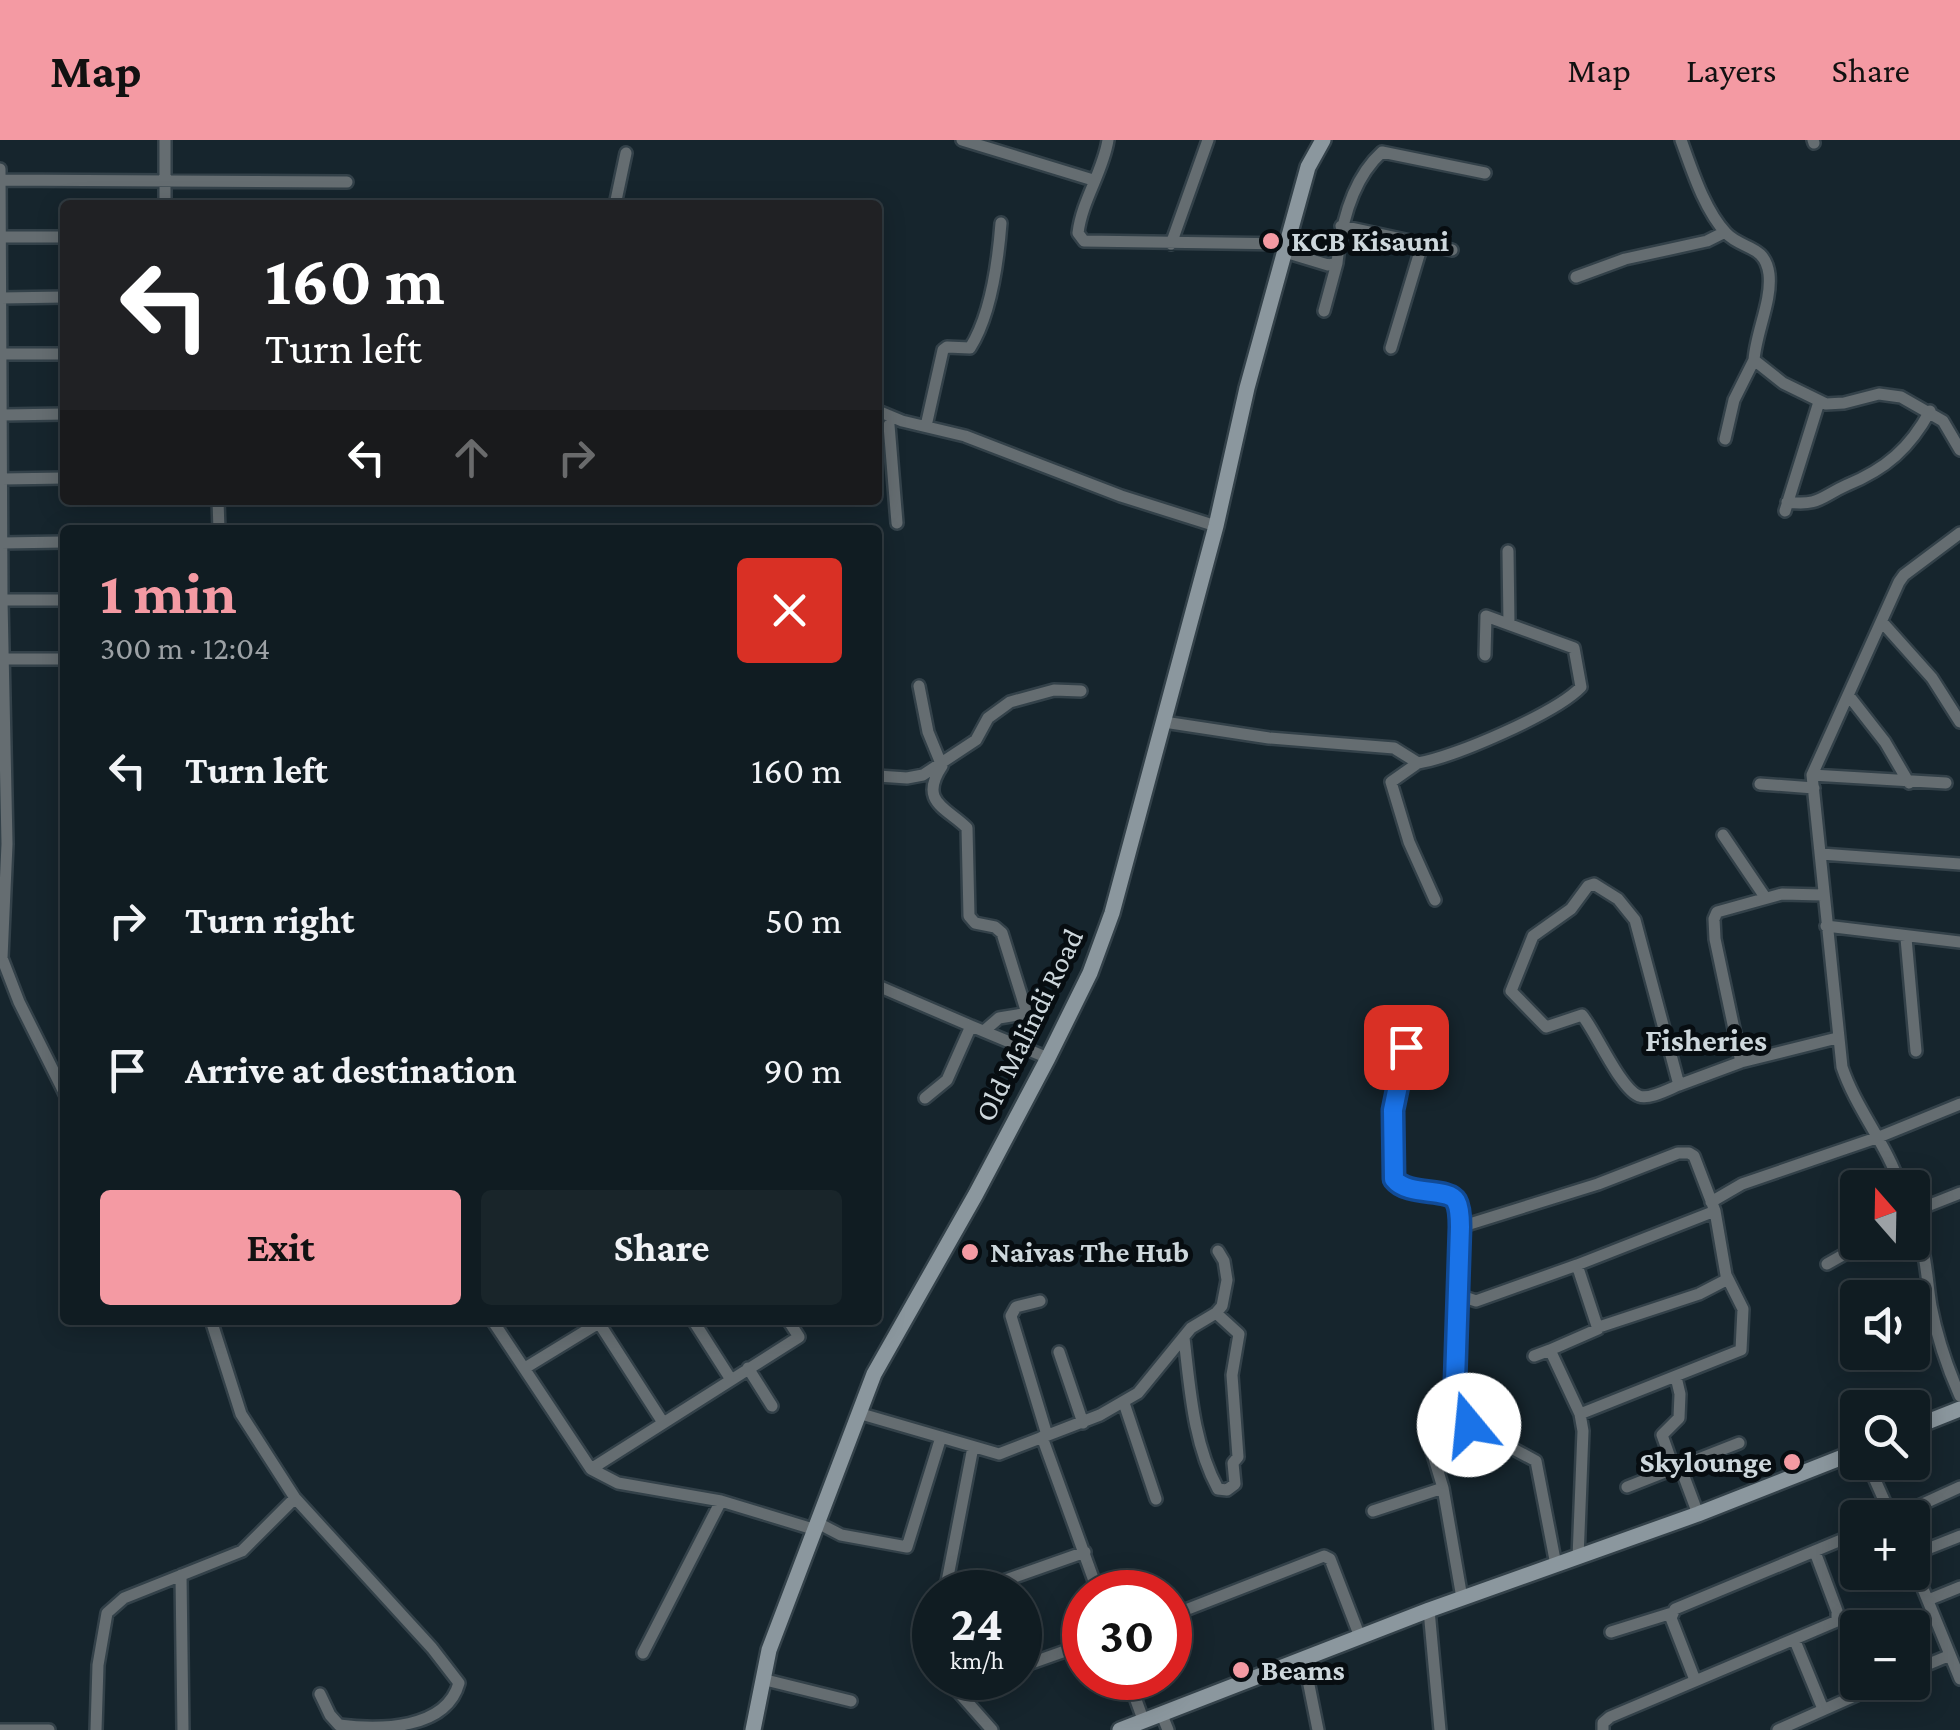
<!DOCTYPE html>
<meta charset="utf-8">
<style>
body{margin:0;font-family:"Crimson Pro",serif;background:#19252a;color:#f1f3f6;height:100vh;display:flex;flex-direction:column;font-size:38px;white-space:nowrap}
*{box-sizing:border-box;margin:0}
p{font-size:32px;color:#9ca1a5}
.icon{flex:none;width:55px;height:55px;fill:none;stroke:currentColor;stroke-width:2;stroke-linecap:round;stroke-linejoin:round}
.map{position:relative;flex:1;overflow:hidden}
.side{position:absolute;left:60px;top:385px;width:822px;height:800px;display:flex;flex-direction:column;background:#101c22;border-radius:10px;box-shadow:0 5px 25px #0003,0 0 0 2px #303a40}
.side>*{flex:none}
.banner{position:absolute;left:60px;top:60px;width:822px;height:305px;border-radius:10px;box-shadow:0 5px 25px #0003,0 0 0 2px #303a40;background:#202124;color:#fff;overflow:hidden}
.needle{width:65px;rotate:340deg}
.buttons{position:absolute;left:1840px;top:1030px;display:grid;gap:20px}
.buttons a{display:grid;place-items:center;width:90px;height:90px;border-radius:10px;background:#101c22;box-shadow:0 5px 25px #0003,0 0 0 2px #303a40;font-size:50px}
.speed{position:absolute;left:912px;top:1430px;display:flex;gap:20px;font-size:50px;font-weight:700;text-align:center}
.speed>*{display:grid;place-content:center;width:130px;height:130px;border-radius:50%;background:#101c22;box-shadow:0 5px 25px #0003,0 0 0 2px #303a40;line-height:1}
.speed small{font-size:25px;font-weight:400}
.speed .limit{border:15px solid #d22;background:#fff;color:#111}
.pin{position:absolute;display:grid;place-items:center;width:85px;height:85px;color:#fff;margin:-42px;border-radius:20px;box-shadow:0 5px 15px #0006}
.me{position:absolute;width:110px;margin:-55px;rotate:343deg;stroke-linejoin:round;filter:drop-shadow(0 0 8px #0008)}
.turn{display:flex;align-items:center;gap:35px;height:210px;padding:0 40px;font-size:45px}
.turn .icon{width:130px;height:130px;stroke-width:2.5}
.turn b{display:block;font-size:70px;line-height:85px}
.lanes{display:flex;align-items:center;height:95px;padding:0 40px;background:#0003;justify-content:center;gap:50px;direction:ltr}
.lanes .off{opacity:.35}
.round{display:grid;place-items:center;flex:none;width:105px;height:105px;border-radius:10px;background:#19252a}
.headline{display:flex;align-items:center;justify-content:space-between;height:170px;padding:0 40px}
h1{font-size:60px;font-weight:700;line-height:75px;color:#f49aa3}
.action{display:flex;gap:20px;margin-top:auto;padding:20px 40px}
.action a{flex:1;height:115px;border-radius:10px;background:#f49aa3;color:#111;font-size:40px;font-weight:700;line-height:115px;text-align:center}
.action a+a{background:#19252a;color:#f1f3f6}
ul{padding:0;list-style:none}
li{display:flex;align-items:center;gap:30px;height:150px;padding:0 40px}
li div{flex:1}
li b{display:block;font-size:38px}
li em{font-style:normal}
header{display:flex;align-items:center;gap:60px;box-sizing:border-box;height:140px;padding:0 50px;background:#f49aa3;color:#111}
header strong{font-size:48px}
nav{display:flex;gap:55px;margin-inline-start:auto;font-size:35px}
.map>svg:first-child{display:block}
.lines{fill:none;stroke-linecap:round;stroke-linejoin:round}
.minor-casing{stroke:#334149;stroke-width:16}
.secondary-casing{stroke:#334149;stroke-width:20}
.minor{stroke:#656d71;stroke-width:11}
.secondary{stroke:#8b979e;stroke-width:15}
.route-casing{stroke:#114b97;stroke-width:25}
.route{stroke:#1a73e8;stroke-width:18}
.poi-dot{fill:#f49aa3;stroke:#070d11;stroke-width:4}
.labels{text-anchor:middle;stroke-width:10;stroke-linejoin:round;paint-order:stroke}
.poi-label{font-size:30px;font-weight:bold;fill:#cdd7dc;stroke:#070d11;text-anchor:start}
.street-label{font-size:30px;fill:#cdd7dc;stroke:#070d11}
.neighbourhood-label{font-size:32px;font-weight:bold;fill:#cdd7dc;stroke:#070d11}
</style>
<header>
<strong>Map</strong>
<nav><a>Map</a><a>Layers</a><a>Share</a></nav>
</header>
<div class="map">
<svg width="1960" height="1590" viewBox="0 0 1960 1590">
<rect width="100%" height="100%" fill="#16252d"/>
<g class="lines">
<defs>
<path id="minor" d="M 165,0 L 165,65
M 962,0 L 1093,40
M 1108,0 C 1103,32 1082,60 1078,93 L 1084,101 L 1287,104
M 1681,0 C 1692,30 1704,69 1726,93 C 1742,110 1765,104 1769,134 C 1772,161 1756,192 1754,220 L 1783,243 L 1826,264 L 1844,263 L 1879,254 L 1901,257 L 1943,281 L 1960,310
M 1813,0 L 1814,3
M 0,29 L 2,460 L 7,704 L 2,818 L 19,862 L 65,954
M 0,40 L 347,42
M 615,65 L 626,13
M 1341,86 L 1452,110
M 2,97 L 65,97
M 1171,104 L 1208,0
M 1285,112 L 1328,125 L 1337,123 C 1341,85 1352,39 1382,12 L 1485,33
M 1576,137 L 1625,119 L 1707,101 L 1725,92
M 1,158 L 65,157
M 1324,171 L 1337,123
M 1391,208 L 1422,105
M 2,214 L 65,214
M 878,271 L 902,281 L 965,296 L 1121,356 L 1216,386
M 3,275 L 65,274
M 889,285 L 897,383
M 926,286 L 943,210 L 947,207 L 970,208 C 991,175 998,122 1001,83
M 1725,299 L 1734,260 L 1754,220
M 2,339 L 65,338
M 218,360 L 219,390
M 1787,362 C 1820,366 1820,357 1847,345 C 1886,329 1910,308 1930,271
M 1785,371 L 1819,262
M 1,403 L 65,402
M 1508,411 L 1509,484
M 2,460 L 65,460
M 1882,482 L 1932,538 L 1960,582
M 3,519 L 65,519
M 919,546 L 928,592 L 942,626 C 918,662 947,668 967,688 L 969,776 L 975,783 L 995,787 L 1002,793 L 1026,870 L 1023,874 L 999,878 L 984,891
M 1849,556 L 1885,602 L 1909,643
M 1164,582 L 1269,598 L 1394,608 L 1418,623 C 1455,617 1556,573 1581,547 L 1574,508 L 1486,476 L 1485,515
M 1418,623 L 1391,642 L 1409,702 L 1435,760
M 1812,635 L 1946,643
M 878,636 L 907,638 L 923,635 L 976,600 L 988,578 L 1010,562 L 1054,550 L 1081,551
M 1760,644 L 1814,648
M 1723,695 L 1765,757
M 1821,714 L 1960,724
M 1594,744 L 1618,759 L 1635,780 L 1679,945 C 1669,949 1649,960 1639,956 C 1621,950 1596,892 1582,875 L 1546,887 L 1511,851 L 1533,796 L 1571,769 L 1588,746 Z
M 1823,755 L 1782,754 L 1717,772 L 1714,779 L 1715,799 L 1741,922 L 1837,898
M 1826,786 L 1960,802
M 1906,798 L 1916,911
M 878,846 L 971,886
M 1402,886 L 1406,907 L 1393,970 L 1394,1039 L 1401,1046 L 1450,1056 L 1457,1064 L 1460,1087 L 1454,1273 L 1461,1281 L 1536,1321 L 1556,1425
M 1679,945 L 1741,922
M 925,958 L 947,940 L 971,886 L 1048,918
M 1901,1048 C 1887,1004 1856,969 1842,927 L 1812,635 L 1899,442 L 1904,435 L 1960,393
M 1711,1062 L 1742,1044 L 1879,997 L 1960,964
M 1912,1072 L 1960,1053
M 1912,1082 C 1927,1108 1926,1137 1931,1166 C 1937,1197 1947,1227 1960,1256
M 1460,1087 L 1598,1044 L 1678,1013 L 1689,1013 L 1694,1016 L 1715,1071 L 1726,1135 L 1743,1169 L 1741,1210 L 1580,1274
M 1827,1124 L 1850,1111 L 1879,1102
M 1456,1154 L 1476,1161 L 1577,1125
M 1040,1161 L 1016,1167 L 1011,1176 L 1047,1295
M 211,1180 L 241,1274 L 295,1358 L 432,1508 L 459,1543 C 446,1590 379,1590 339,1585 L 330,1575 L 320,1554
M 492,1180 L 591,1329 L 618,1343 L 721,1361 L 813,1389
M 693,1180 L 730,1238
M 599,1183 L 662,1281
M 1599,1187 L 1699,1154 L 1728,1139
M 1184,1198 C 1190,1248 1193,1303 1218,1349 L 1227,1350 L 1235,1344 L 1233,1323 L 1238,1317 L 1232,1235 L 1239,1194 L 1216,1173
M 1059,1212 L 1083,1283
M 1534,1216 L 1550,1210
M 525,1228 L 602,1181
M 748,1228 L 772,1266
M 1124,1263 L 1156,1359
M 858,1273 L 999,1314 L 1100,1275 L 1138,1253 L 1191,1188 L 1216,1173 L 1222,1166 L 1227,1140 L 1224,1121 L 1218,1111
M 1042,1297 L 1098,1452
M 1867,1322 L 1892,1378
M 1680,1326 L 1698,1374
M 591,1329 L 799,1197 L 788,1180
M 1674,1329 L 1662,1295 L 1679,1278 L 1680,1254 L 1676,1237
M 1627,1347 L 1739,1303
M 1373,1371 L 1443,1348
M 1892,1378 L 1960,1347
M 816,1382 L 841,1395 L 907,1407 L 941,1297
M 1912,1415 L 1960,1396
M 1578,1418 L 1583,1291 L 1580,1274 L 1550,1210 L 1598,1189 L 1577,1125 L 1715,1071
M 1912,1422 L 1960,1539
M 181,1435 L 183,1590
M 1003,1441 L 1085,1412
M 945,1452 L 973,1307
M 1462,1458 L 1443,1348 L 1431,1308 L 1434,1303 L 1454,1296 L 1469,1285
M 1928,1460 L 1960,1447
M 1429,1470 L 1440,1590
M 1170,1476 L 1324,1416 L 1330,1419 L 1360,1497
M 935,1484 L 931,1500 L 935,1503
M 1611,1492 L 1672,1473
M 1795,1501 L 1823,1569
M 643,1513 L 721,1361
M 1304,1520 L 1318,1590
M 1020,1527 L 1085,1504
M 1912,1531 L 1948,1516
M 946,1538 L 992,1590
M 1128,1538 L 1144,1582
M 762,1539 L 851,1561
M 1695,1540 L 1671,1478 L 1675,1469 L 1858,1393
M 1162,1575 L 1168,1590
M 0,1590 L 49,1590
M 96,1590 L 98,1525 L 107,1473 L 124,1458 L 242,1411 L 295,1358
M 1603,1590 L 1603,1583 L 1610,1577 L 1837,1481 L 1837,1471 L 1815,1412
M 1778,1590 L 1886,1542"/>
<path id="secondary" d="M 1912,1288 L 1960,1269
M 753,1590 L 769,1510 L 874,1234 L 976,1054 L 1048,918 L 1090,833 L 1112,773 L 1216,386 L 1247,248 L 1308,27 L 1323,0
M 1120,1590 L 1429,1470 L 1698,1374 L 1858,1311"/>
</defs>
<use href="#minor" class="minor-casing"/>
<use href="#secondary" class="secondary-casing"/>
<use href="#minor" class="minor"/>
<use href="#secondary" class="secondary"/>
</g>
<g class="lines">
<defs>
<path id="route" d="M 1406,907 L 1393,970 L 1394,1039 C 1408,1057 1448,1047 1456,1061 C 1460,1068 1460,1080 1460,1087 L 1454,1273 L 1456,1278 L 1469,1285"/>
</defs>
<use href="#route" class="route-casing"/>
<use href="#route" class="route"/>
</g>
<g class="poi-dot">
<circle cx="1271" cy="101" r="10"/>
<circle cx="970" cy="1112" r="10"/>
<circle cx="1792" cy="1322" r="10"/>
<circle cx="1241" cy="1530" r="10"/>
</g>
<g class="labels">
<g class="poi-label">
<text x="1291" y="111">KCB Kisauni</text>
<text x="990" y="1122">Naivas The Hub</text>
<text x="1772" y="1332" text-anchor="end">Skylounge</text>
<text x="1261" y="1540">Beams</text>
</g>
<g class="street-label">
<text transform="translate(1029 885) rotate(-64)" y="10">Old Malindi Road</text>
</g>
<g class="neighbourhood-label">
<text x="1706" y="911">Fisheries</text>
</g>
</g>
</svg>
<div class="buttons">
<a><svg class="needle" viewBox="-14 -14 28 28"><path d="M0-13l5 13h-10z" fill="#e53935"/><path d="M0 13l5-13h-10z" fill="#9ca1a5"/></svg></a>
<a><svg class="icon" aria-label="sound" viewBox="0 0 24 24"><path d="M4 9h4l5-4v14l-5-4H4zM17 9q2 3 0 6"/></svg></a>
<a><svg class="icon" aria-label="search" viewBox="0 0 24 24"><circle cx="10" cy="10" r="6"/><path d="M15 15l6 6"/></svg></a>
<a>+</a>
<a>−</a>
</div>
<div class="speed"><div>24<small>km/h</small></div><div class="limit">30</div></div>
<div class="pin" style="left:1406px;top:907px;background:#d93025"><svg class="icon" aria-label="arrive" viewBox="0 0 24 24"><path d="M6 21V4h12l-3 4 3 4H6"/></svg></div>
<svg class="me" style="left:1469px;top:1285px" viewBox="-20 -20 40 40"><circle r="19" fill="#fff"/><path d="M0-13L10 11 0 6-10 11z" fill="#1a73e8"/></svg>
<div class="banner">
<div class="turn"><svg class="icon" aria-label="left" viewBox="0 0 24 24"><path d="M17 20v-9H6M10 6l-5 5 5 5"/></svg><div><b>160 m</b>Turn left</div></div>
<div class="lanes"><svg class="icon" aria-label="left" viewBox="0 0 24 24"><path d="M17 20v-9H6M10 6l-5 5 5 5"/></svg><svg class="icon off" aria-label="ahead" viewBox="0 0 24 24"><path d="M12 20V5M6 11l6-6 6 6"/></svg><svg class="icon off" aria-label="right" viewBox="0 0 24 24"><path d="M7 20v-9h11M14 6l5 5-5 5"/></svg></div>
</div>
<section class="side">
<div class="headline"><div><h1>1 min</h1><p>300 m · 12:04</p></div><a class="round" style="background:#d93025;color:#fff"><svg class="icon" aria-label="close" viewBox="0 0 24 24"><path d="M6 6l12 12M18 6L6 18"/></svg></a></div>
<ul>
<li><svg class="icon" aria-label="left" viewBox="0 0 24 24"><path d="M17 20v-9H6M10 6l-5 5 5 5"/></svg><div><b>Turn left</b></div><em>160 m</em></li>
<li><svg class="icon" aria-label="right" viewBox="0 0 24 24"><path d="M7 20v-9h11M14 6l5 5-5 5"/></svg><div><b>Turn right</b></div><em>50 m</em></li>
<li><svg class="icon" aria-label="arrive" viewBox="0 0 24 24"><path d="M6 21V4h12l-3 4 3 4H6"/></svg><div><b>Arrive at destination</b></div><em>90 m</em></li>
</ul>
<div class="action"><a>Exit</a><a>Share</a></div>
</section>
</div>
